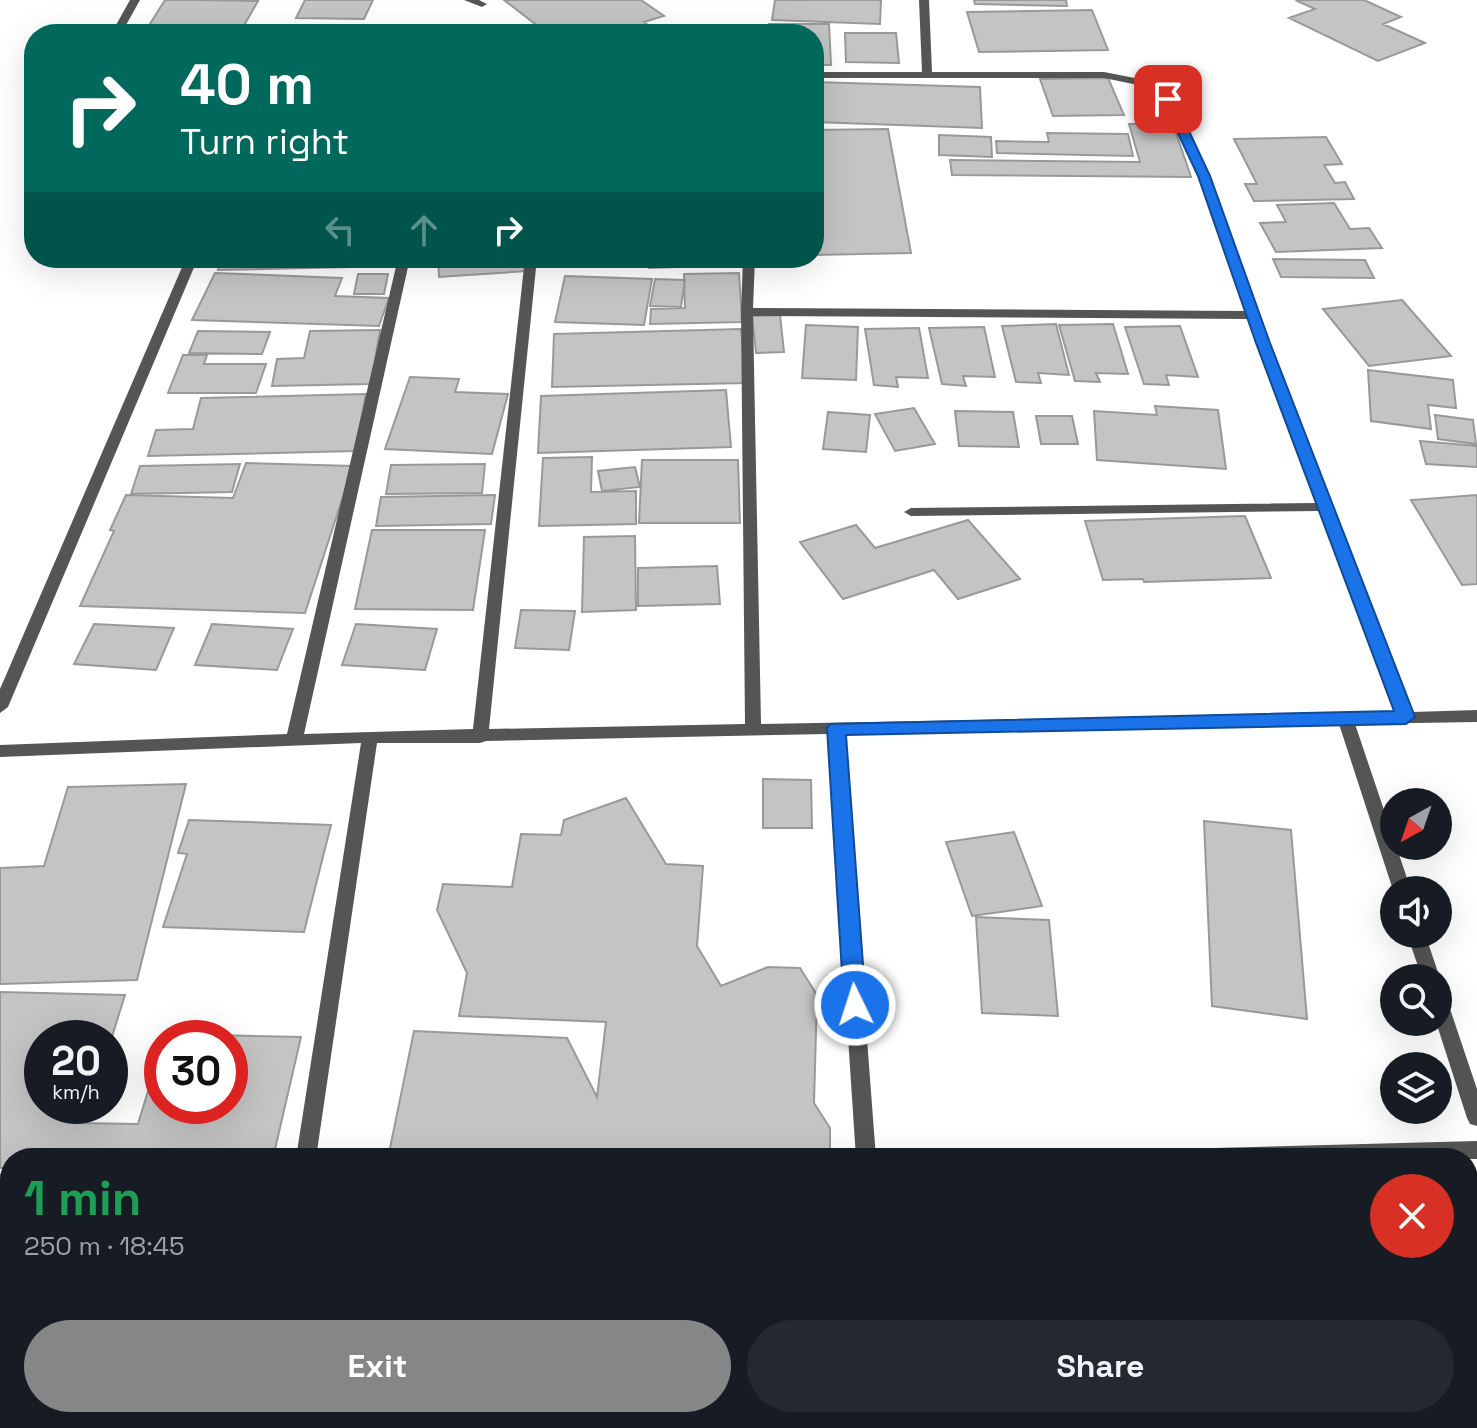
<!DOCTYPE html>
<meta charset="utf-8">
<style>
body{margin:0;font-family:"Space Grotesk",sans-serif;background:#242831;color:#f1f3f6;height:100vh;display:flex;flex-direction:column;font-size:30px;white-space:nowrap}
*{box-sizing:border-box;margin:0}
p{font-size:26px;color:#9ea1a6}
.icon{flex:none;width:44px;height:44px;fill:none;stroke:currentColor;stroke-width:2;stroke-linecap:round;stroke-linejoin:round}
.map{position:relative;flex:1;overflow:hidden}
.panel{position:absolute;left:0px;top:1148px;width:1478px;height:280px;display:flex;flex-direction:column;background:#171b24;border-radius:32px 32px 0 0;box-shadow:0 8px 32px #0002}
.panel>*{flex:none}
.banner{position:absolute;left:24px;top:24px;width:800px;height:244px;border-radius:32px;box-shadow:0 8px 32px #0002;background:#00695c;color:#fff;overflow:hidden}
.needle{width:52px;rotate:220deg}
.fabs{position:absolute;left:1380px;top:788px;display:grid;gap:16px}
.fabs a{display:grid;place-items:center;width:72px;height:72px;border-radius:50%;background:#171b24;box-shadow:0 8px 32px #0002;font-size:40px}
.speed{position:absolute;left:24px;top:1020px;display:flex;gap:16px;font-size:40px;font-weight:700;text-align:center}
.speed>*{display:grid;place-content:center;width:104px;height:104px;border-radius:50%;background:#171b24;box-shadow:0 8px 32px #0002;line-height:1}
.speed small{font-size:20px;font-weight:400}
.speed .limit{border:12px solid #d22;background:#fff;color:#111}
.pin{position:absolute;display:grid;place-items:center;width:68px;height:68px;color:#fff;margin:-34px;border-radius:16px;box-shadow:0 4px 12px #0006}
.me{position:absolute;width:88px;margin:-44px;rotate:356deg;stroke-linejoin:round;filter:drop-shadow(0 0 6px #0008)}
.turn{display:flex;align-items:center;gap:28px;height:168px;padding:0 24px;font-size:36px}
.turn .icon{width:104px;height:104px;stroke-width:2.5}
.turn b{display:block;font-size:56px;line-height:68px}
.lanes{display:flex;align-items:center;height:76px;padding:0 24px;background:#0003;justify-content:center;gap:40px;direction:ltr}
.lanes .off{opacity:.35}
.round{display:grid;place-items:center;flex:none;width:84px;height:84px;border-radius:42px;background:#242831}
.overview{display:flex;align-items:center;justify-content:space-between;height:136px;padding:0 24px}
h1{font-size:48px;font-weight:600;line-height:60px;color:#1e9e55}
.primary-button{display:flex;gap:16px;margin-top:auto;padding:16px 24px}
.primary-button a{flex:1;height:92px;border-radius:48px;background:#858687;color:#fff;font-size:32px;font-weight:600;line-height:92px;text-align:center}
.primary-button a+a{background:#242831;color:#f1f3f6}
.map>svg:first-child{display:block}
.building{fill:#c4c4c4;stroke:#999;stroke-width:2}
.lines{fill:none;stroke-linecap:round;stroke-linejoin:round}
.service{fill:#555;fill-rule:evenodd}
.minor{fill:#555;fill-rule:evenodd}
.route{fill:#1a73e8;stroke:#114b97;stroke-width:2}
</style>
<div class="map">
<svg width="1477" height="1428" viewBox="0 0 1477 1428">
<rect width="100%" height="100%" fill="#fff"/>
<path class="building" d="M 165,0 L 197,0 L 258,1 L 242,29 L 148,27 Z
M 305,0 L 373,0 L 364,19 L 296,18 Z
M 504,0 L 641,0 L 664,16 L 644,22 L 659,33 L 654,34 L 548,34 Z
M 775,0 L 881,0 L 880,24 L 772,20 Z
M 974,0 L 1066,0 L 1067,6 L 975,4 Z
M 1364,0 L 1401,17 L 1383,24 L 1425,43 L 1378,61 L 1289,18 L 1315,9 L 1297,1 L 1300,0 Z
M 1092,10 L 1108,50 L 979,52 L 967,12 Z
M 769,24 L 829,24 L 831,65 L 814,65 L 814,34 L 769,34 Z
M 845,33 L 896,33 L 899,63 L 846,62 Z
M 1108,78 L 1124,115 L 1053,116 L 1040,79 Z
M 814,82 L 980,87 L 982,128 L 814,122 Z
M 1129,124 L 1173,124 L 1191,177 L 952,175 L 950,160 L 1140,162 Z
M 888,129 L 911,253 L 814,255 L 814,130 Z
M 1047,133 L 1128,134 L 1133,156 L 997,153 L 996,141 L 1049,142 Z
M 939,135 L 991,137 L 992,157 L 939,155 Z
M 1326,137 L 1342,164 L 1324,165 L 1335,183 L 1345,182 L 1354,199 L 1254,201 L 1245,184 L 1257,184 L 1234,139 Z
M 1334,203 L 1350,229 L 1369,228 L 1382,248 L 1276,252 L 1260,223 L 1286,222 L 1277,205 Z
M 221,258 L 394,258 L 393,266 L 218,270 Z
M 438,258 L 526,258 L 527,271 L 439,277 Z
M 565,258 L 648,258 L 648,265 L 564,267 Z
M 649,258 L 734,258 L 734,265 L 649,268 Z
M 1273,259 L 1365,260 L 1374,278 L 1281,277 Z
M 215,273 L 342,278 L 335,296 L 389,298 L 379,326 L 192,320 Z
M 739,273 L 742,322 L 650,324 L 651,309 L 685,308 L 684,274 Z
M 358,274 L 388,274 L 384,294 L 354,294 Z
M 565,276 L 652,279 L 644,325 L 555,322 Z
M 655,279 L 685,280 L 681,307 L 650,306 Z
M 1402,300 L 1451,356 L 1369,366 L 1323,309 Z
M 780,315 L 784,352 L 756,353 L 752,316 Z
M 1056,324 L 1069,375 L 1038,373 L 1041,383 L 1016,382 L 1002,326 Z
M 1113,324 L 1128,374 L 1096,373 L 1100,382 L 1075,381 L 1059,325 Z
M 806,325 L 858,327 L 856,380 L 802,378 Z
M 1180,326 L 1198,377 L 1166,375 L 1169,385 L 1144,384 L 1125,327 Z
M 984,327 L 995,377 L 963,376 L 966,386 L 942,384 L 929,328 Z
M 919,328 L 928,378 L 896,377 L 898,387 L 874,385 L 865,329 Z
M 741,329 L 746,383 L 552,387 L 554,334 Z
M 380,330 L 371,384 L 272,386 L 277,359 L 304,358 L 310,331 Z
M 198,331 L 270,332 L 262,354 L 189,353 Z
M 183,355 L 207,355 L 204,364 L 266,364 L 256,393 L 168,393 Z
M 1368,370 L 1453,380 L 1456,408 L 1428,405 L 1431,429 L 1371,421 Z
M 410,377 L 459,379 L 455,392 L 508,394 L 492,454 L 385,449 Z
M 726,390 L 731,447 L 538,453 L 541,396 Z
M 366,394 L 355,451 L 148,456 L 156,430 L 193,429 L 201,398 Z
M 1155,406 L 1218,410 L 1226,469 L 1097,460 L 1094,411 L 1157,415 Z
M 914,408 L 935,444 L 895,451 L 875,414 Z
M 955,411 L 1013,412 L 1019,447 L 959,446 Z
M 828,412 L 870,415 L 866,452 L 823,449 Z
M 1435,415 L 1473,420 L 1476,444 L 1438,439 Z
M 1036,416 L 1072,416 L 1078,444 L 1041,444 Z
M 1420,441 L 1477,446 L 1477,467 L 1426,464 Z
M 592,457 L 591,492 L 636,491 L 636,524 L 539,526 L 543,458 Z
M 642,460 L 738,460 L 740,523 L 639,523 Z
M 246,463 L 353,466 L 305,613 L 80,606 L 114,531 L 110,530 L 126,495 L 233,498 Z
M 240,464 L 232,492 L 131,494 L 140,466 Z
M 485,464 L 482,493 L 386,494 L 391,465 Z
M 635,467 L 640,487 L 602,491 L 598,471 Z
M 495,495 L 491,524 L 376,526 L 381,497 Z
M 1477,495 L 1477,584 L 1462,585 L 1411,500 Z
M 1245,516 L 1271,578 L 1144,582 L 1143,579 L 1103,580 L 1085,521 Z
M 968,520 L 1020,579 L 958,599 L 934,570 L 843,599 L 800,542 L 856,525 L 875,548 Z
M 372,530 L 485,530 L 473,610 L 355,609 Z
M 635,536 L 636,610 L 582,612 L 584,537 Z
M 717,566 L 720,604 L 638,606 L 638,568 Z
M 521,610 L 575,611 L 569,650 L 515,648 Z
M 94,624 L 174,628 L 156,670 L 74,664 Z
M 212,624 L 293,629 L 277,670 L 195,665 Z
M 356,624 L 437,629 L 425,670 L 342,665 Z
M 763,779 L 811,780 L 812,828 L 763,828 Z
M 186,784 L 137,980 L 0,984 L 0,868 L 44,866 L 68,787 Z
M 626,798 L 666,864 L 703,866 L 697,946 L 721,986 L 768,967 L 800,968 L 817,995 L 814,1103 L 830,1128 L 830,1158 L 388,1158 L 414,1031 L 567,1038 L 597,1097 L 606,1022 L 459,1016 L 467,973 L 437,910 L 443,884 L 512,887 L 521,834 L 561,835 L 564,820 Z
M 189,820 L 331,825 L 304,932 L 163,927 L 187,854 L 178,853 Z
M 1204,821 L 1291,830 L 1307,1019 L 1212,1006 Z
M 1014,832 L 1042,906 L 972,916 L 946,842 Z
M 976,917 L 1049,920 L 1058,1016 L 982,1013 Z
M 0,992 L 125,995 L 110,1043 L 110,1038 L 42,1038 L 42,1106 L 81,1106 L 76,1123 L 138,1124 L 156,1065 L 162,1066 L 162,1106 L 230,1106 L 230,1038 L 215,1038 L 216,1035 L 301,1037 L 273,1158 L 10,1158 L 10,1168 L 0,1168 Z
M 0,1175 L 10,1176 L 0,1205 Z
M 10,1194 L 10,1373 L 0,1373 L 0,1224 Z
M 76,1418 L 196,1418 L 195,1428 L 14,1428 L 75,1423 Z
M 682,1418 L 800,1418 L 801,1428 L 589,1428 L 589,1423 Z
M 1032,1418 L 1119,1418 L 1120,1428 L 1033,1428 Z
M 1131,1418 L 1190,1418 L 1191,1428 L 1132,1428 Z
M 372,1423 L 440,1428 L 371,1428 Z"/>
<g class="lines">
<path class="service" d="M 464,0 L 479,0 L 487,4 L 482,7 Z"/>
<path class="minor" d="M 130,0 L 140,0 L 121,34 L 111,34 Z
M 919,0 L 929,0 L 932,72 L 1104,72 L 1150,81 L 1166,89 L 1173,99 L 1210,176 L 1259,315 L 1412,712 L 1477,710 L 1477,722 L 1355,724 L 1411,890 L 1393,890 L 1339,724 L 844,734 L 876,1158 L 856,1158 L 828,734 L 486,741 L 480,743 L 377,743 L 316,1158 L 296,1158 L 361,743 L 0,757 L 0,745 L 287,734 L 398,258 L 410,258 L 304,734 L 473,729 L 525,258 L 537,258 L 489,729 L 745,724 L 741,312 L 743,258 L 755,258 L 753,308 L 1245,311 L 1198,176 L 1163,99 L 1158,93 L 1143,86 L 1104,78 L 814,78 L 814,72 L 922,72 ZM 753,316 L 1248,319 L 1317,503 L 911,508 L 904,512 L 911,516 L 1321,511 L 1396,712 L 761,724 Z
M 186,258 L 198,258 L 8,707 L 0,713 L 0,689 Z
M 1407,934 L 1425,934 L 1440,978 L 1438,982 L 1438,978 L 1422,978 Z
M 1438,992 L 1445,995 L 1447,1000 L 1477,1089 L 1477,1126 L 1470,1124 L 1467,1118 L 1436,1022 L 1438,1022 Z
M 1477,1141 L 1477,1159 L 1166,1158 L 1169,1152 L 1176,1149 Z
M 256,1418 L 278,1418 L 276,1428 L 254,1428 Z
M 887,1418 L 909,1418 L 910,1428 L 888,1428 Z"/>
</g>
<path class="route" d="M 1168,95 L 1174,99 L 1210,176 L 1270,343 L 1415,717 L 1406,724 L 846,735 L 866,1005 L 862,1011 L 855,1013 L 848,1011 L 844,1005 L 827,728 L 830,724 L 1394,711 L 1256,343 L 1198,176 L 1162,99 Z"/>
</svg>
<div class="fabs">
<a><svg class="needle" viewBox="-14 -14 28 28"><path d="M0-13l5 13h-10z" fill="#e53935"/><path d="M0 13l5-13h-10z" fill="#9ea1a6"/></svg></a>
<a><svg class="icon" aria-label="sound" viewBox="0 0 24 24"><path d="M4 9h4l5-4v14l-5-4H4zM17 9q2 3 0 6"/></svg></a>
<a><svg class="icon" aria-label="search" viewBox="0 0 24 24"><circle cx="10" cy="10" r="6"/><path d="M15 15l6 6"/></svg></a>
<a><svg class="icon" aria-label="layers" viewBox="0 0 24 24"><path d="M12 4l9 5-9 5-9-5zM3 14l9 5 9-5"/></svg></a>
</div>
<div class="speed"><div>20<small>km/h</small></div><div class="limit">30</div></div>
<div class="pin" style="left:1168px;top:99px;background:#d93025"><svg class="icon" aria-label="arrive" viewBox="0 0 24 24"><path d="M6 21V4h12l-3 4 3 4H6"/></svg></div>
<svg class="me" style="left:855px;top:1005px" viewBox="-20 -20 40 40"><circle r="17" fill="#1a73e8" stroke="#fff" stroke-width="3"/><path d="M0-11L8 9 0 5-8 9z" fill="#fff"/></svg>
<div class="banner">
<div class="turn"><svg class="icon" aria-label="right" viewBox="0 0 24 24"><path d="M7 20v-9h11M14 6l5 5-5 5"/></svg><div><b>40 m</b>Turn right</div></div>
<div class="lanes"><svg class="icon off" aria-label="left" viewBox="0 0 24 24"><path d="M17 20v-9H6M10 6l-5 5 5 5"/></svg><svg class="icon off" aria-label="ahead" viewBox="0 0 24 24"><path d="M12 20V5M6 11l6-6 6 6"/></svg><svg class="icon" aria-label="right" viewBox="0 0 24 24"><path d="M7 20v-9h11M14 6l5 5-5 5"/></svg></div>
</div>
<section class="panel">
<div class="overview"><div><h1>1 min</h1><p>250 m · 18:45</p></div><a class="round" style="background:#d93025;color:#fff"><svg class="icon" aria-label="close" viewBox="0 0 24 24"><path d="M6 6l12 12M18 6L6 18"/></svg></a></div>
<div class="primary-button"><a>Exit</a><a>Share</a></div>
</section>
</div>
